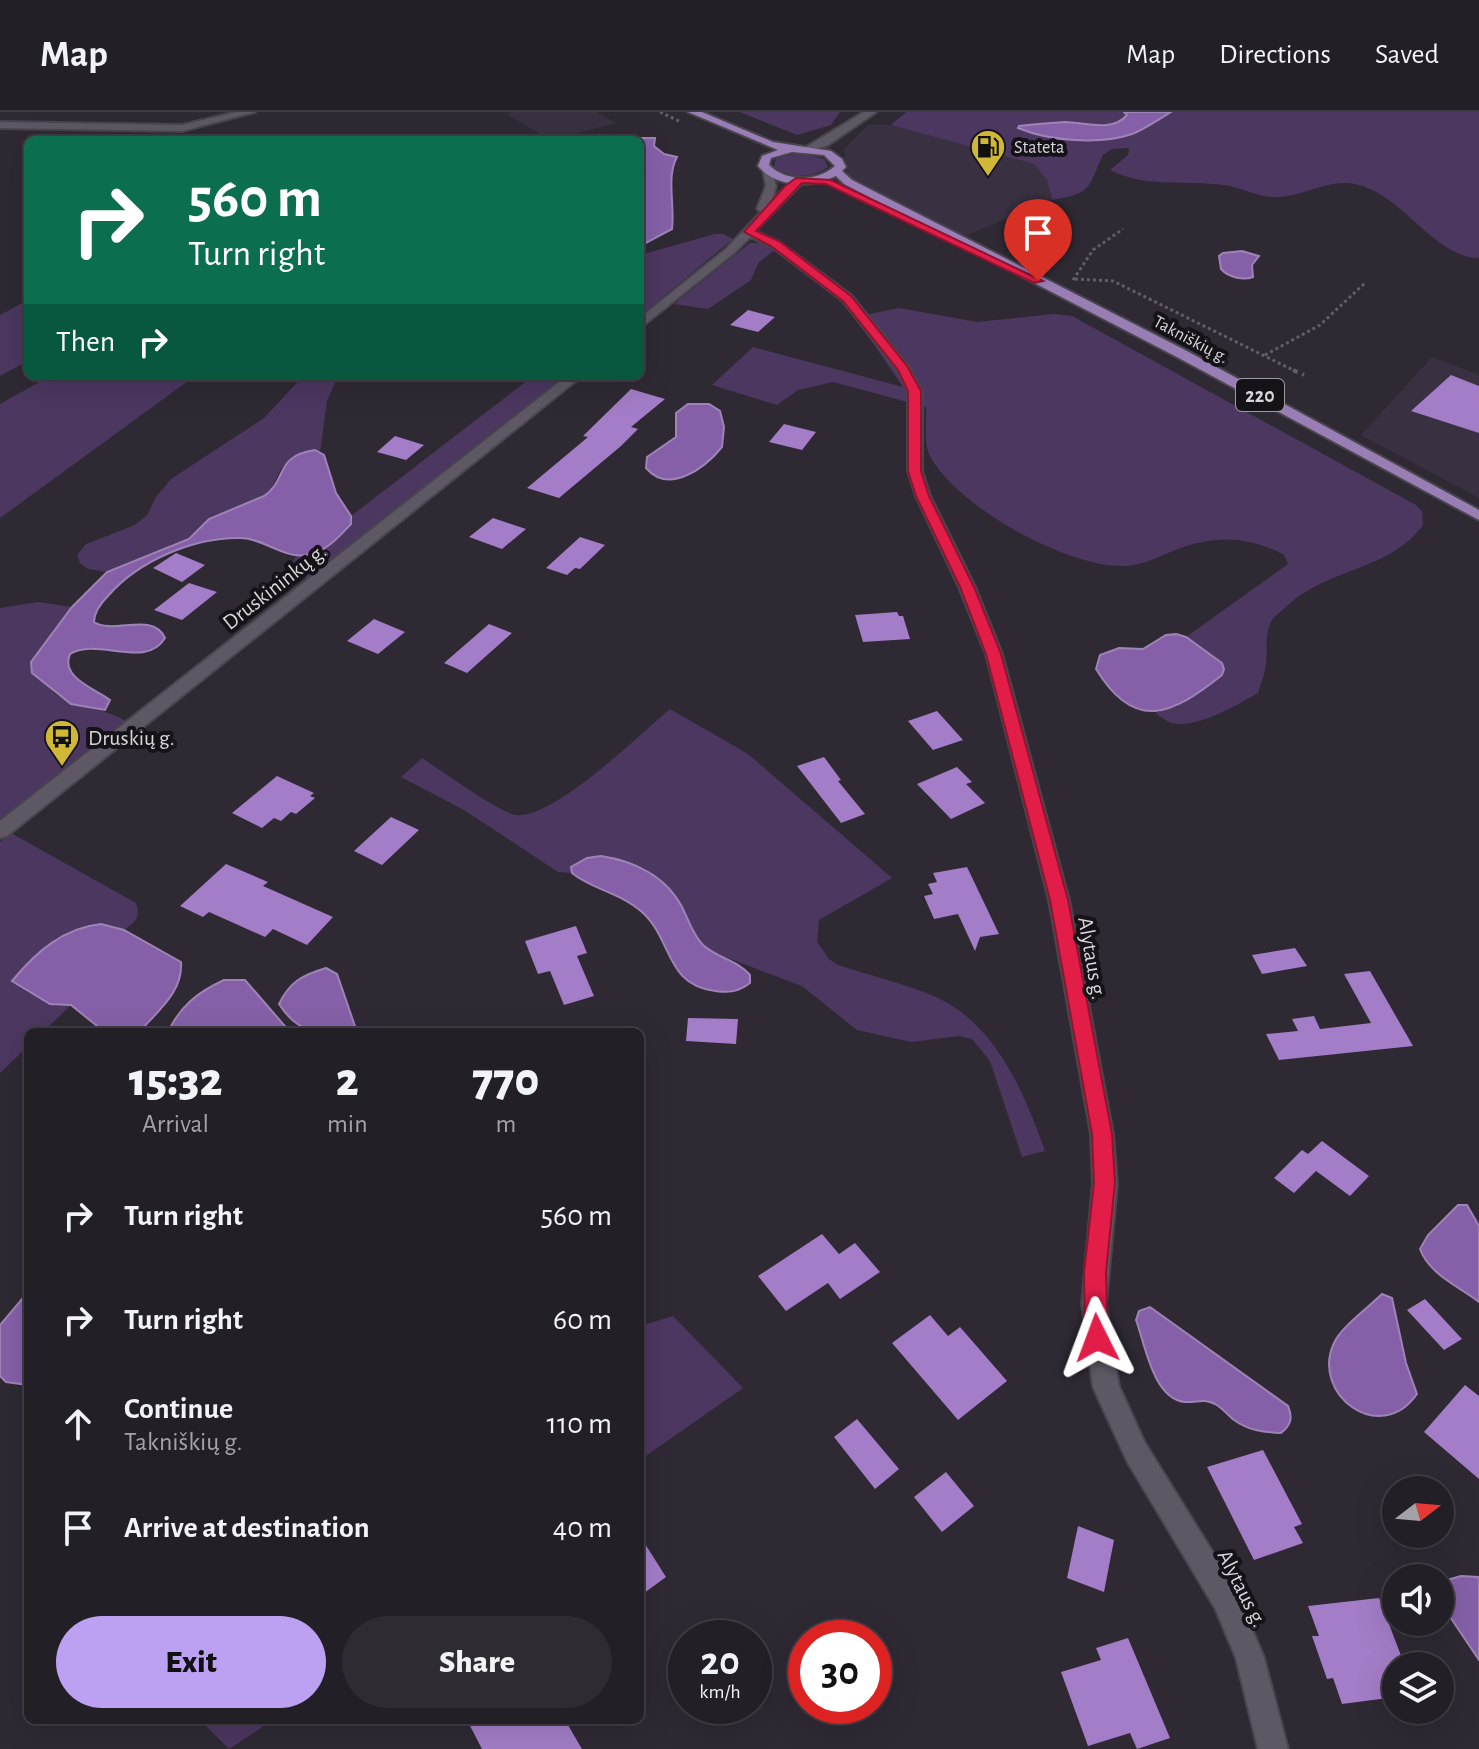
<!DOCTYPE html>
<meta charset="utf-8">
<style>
body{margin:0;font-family:"Alegreya Sans",sans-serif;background:#2e2c32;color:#f1f3f6;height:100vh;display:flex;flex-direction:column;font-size:30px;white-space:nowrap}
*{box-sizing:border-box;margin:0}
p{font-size:26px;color:#a2a2a7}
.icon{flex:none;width:44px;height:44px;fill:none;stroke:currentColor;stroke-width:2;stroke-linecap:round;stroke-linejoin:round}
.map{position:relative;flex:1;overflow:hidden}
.panel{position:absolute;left:24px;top:916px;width:620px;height:696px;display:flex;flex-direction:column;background:#221f26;border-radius:12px;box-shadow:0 8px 32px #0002,0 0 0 2px #3f3d43}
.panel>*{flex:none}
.guide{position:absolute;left:24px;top:24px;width:620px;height:244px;border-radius:12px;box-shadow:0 8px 32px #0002,0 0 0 2px #3f3d43;background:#0b6e4f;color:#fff;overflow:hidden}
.needle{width:52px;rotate:74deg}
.controls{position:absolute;left:1382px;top:1364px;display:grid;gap:16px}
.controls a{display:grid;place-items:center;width:72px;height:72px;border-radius:50%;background:#221f26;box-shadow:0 8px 32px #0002,0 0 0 2px #3f3d43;font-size:40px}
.speed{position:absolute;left:668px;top:1508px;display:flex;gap:16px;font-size:40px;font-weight:700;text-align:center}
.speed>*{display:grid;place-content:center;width:104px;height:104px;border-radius:50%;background:#221f26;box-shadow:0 8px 32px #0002,0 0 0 2px #3f3d43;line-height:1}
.speed small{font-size:20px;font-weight:400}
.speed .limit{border:12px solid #d22;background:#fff;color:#111}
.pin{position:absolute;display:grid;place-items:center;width:68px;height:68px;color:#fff;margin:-82px -34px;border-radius:50% 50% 50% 0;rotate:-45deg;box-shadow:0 0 8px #0007}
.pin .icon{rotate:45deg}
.me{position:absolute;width:88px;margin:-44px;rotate:357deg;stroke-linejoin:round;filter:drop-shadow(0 0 6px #0008)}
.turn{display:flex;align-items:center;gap:28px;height:168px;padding:0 32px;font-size:36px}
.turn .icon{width:104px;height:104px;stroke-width:2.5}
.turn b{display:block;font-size:56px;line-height:68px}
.then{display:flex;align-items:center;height:76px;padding:0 32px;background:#0003;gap:16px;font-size:30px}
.eta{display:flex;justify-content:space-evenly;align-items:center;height:136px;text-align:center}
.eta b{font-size:48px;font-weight:800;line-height:56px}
.action{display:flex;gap:16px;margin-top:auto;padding:16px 32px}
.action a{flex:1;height:92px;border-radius:48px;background:#bca0f2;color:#111;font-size:32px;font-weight:800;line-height:92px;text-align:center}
.action a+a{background:#2e2c32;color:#f1f3f6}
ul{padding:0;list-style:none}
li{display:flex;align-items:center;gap:24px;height:104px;padding:0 32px}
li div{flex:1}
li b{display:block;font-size:30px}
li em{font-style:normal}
header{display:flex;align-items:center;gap:48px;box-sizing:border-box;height:112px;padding:0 40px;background:#221f26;border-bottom:2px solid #3f3d43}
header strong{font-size:38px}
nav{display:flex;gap:44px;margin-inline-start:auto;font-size:28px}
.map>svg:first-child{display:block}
.built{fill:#393141}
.green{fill:#4c3760}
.water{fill:#8560a8;stroke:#9e83b7;stroke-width:2}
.building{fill:#a37dc7}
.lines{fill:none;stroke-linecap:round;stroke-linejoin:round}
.street-casing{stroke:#48454d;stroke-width:4}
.secondary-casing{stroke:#48454d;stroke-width:4}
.primary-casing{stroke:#48454d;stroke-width:4}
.path-far1{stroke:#625d66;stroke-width:3;stroke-dasharray:3 3;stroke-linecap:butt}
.path{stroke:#625d66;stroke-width:4;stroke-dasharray:5 5;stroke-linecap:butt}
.street{fill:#5e5864;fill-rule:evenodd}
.secondary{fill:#5e5864;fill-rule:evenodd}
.primary{fill:#997db5;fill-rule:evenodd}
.route{fill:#e11d48;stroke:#92132f;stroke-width:2}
.labels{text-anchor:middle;stroke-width:8;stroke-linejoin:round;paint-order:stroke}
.far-poi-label{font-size:18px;fill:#d8d5db;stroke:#151317;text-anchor:start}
.far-street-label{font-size:18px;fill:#d8d5db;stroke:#151317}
.shield{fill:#151317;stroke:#9e9ba0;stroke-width:2}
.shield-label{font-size:20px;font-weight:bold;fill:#d8d5db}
.street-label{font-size:22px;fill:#d8d5db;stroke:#151317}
.poi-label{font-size:22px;fill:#d8d5db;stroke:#151317;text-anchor:start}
</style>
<header>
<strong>Map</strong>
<nav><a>Map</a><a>Directions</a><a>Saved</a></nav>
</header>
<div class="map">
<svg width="1479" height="1637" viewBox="0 0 1479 1637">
<rect width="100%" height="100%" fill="#2e2933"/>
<path class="built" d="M 513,0 L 596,0 L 617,11 L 550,28 L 506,2 Z
M 868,13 L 891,13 L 1034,52 L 1047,68 L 1052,88 L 962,125 L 848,66 L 844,37 Z
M 1432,245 L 1479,263 L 1479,386 L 1361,323 Z"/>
<path class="green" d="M 740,0 L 840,0 L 831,13 L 797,23 Z
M 906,0 L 1124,0 L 1127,3 C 1108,26 1046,2 1018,16 C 1045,29 1103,32 1132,22 C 1145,17 1159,7 1171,0 L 1479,0 L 1479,146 C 1434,146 1402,81 1355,72 C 1327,66 1300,87 1272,85 C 1255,84 1240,75 1224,73 C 1186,68 1145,76 1110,58 L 1128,43 L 1129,36 L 1112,37 L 1103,43 C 1087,77 1093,81 1052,88 L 1047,68 L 1034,52 L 891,13 Z
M 800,41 L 824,47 L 828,55 C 812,67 789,66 774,55 L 776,46 Z
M 715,122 L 723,122 L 733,127 L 640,204 L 640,143 Z
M 750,131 L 766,131 L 776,137 L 759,150 L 751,168 L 708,197 L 674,192 Z
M 28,188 L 28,249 L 0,264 L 0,203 Z
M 899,196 L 977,210 L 1053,202 L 1072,204 L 1416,393 L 1422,399 L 1423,413 C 1390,459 1326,456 1286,495 C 1282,499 1275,503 1272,508 C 1263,524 1269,541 1265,557 C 1264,565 1260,573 1258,581 C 1237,593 1197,617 1172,611 C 1167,610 1160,604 1155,601 L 1178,594 L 1222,551 L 1186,525 L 1288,452 L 1284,443 C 1247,423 1212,423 1173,439 C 1158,445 1143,453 1126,454 C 1069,457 957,395 930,344 C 923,330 927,310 926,295 L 833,270 L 798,278 L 777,293 L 712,273 L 753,235 L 903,275 L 855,205 Z
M 50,264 L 195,264 L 0,406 L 0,292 Z
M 303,264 L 338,264 L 327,289 L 320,340 L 298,343 L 281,357 L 270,380 L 210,407 L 189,427 L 107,460 L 88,457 L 80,451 L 77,443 L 86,432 L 135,413 L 148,402 L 155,386 L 171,367 L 264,306 Z
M 533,264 L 564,264 L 308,467 L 293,461 L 291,453 L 296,444 L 303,444 L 351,412 L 351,404 Z
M 38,490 L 72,495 L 31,550 C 61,605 80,584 126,609 L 0,709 L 0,496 Z
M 670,597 L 748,642 L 892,766 L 819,808 L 817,830 L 829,847 L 838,853 C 871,864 907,872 938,886 C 996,913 1025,982 1045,1039 L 1022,1045 L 990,949 L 972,927 L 959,924 L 911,930 L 857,918 L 802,874 L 712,840 L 701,831 L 679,791 L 571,755 L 572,761 L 558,760 L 464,698 L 401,665 L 422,646 C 439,657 500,701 516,703 C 554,707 639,623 670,597 Z
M 11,721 L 136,791 C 141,806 135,810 124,818 C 72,804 45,831 12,868 L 49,892 L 71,893 L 43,920 L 28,920 L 28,934 L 0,961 L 0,730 Z
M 673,1204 L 743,1276 L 640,1348 L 640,1214 Z
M 200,1608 L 273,1608 L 229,1637 Z"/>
<path class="water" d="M 1124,0 L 1171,0 C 1159,7 1145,17 1132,22 C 1100,33 1049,29 1018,16 L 1019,14 C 1034,12 1049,11 1065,10 C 1084,10 1112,21 1127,3 Z
M 635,26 L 655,26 L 654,34 L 664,42 L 677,45 C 666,65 675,93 672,117 L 640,134 L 640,28 L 631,28 Z
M 1242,139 L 1259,144 L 1252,153 L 1253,165 C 1243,169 1228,165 1221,157 L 1219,144 L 1223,141 Z
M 688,292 L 709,292 L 720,299 L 724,315 L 722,335 C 705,356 669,383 646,356 L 647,345 L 676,325 L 676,301 Z
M 315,338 L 324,343 L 336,381 L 351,404 L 351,412 C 338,426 326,440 306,443 C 284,447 263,426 241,426 C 194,425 138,449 108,484 C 101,491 94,500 94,510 C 114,523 153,499 165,526 C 146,558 97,525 70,542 C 60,566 96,577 110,588 L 105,598 L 71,592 L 32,561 L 31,550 L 72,495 L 107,460 L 189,427 L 209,407 L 264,384 C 288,368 274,344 315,338 Z
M 1176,522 L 1186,525 L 1222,551 L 1224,557 L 1222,563 C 1172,603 1135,621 1096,557 L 1100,543 L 1119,536 L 1143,537 L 1166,523 Z
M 601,744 C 634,749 666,764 682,795 C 688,807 693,823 703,833 C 717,846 737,848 750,863 L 750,871 C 738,880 729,881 715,879 C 665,873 673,828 642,800 C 621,781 591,777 572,761 L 571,755 L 587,746 Z
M 101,812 L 124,818 L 181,850 C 183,879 160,897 142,917 L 98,920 L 97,914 L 71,893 L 50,892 L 12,869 C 36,840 63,816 101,812 Z
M 326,856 L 337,862 L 357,920 C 321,920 300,925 279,892 C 290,869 303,863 326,856 Z
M 224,868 L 245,868 L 290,920 L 168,920 C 180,894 198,880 224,868 Z
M 1458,1093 L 1467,1093 L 1479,1114 L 1479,1190 C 1458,1174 1429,1162 1420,1137 L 1428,1123 Z
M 28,1180 L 28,1273 L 6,1270 L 0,1264 L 0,1213 Z
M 1382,1182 L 1392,1186 L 1406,1251 L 1417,1282 C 1380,1335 1310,1282 1334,1231 C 1340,1216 1370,1194 1382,1182 Z
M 1150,1195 L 1288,1294 C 1293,1306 1291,1313 1281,1321 C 1264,1320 1249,1319 1234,1308 C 1228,1303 1222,1296 1215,1292 C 1203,1286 1197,1291 1185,1290 C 1153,1287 1145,1232 1136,1208 L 1139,1199 Z
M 1461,1464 L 1479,1465 L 1479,1548 L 1440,1490 L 1440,1475 L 1447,1468 Z"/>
<path class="building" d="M 748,198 L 775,205 L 758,220 L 730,213 Z
M 1451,263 L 1479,274 L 1479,321 L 1411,299 Z
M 631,277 L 665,287 L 631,315 L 638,317 L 621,334 L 559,386 L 527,376 L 588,325 L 583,324 Z
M 784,312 L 816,320 L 802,338 L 769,330 Z
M 395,324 L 424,333 L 406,348 L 377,340 Z
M 493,406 L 526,417 L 502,437 L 469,425 Z
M 580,425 L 605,433 L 580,457 L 575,456 L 567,463 L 546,456 Z
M 176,441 L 205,453 L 182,470 L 153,456 Z
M 189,471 L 217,480 L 182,508 L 154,498 Z
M 897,500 L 899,504 L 903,504 L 910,527 L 863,530 L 855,503 Z
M 374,507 L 405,520 L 378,542 L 347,529 Z
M 489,512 L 512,521 L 467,561 L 444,551 Z
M 937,599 L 963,628 L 933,638 L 908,609 Z
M 824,645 L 841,668 L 838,669 L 865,702 L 841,711 L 797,654 Z
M 957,655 L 972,670 L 966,672 L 985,691 L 951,707 L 917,672 Z
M 277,664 L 314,681 L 310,684 L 315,686 L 296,702 L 291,700 L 281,709 L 274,706 L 262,716 L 232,701 Z
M 391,705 L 419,718 L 382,753 L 354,739 Z
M 226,752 L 268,770 L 263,774 L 333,805 L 307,833 L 273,817 L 265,825 L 209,800 L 203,805 L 180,794 Z
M 967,755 L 999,822 L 980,825 L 975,839 L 958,802 L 934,807 L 924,784 L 933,782 L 928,772 L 937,770 L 933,761 Z
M 576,814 L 587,841 L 577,844 L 594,884 L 564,893 L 550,859 L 538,862 L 525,829 Z
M 1295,836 L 1307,854 L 1262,862 L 1252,843 Z
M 1370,859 L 1413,934 L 1279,948 L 1266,922 L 1298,919 L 1292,907 L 1314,904 L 1320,917 L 1371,911 L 1344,862 Z
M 688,906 L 738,907 L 736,932 L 686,929 Z
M 1322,1029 L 1369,1064 L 1350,1084 L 1316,1059 L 1294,1081 L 1274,1066 L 1302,1038 L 1308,1042 Z
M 822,1122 L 839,1142 L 855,1131 L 880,1160 L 840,1187 L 828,1171 L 786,1199 L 758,1164 Z
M 1425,1187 L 1462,1227 L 1444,1238 L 1407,1198 Z
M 930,1203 L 948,1224 L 960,1215 L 1007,1269 L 958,1308 L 892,1231 Z
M 1465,1273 L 1479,1284 L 1479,1367 L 1424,1320 Z
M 857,1307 L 899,1357 L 875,1377 L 834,1325 Z
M 1263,1338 L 1302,1412 L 1294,1415 L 1303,1431 L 1254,1448 L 1207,1355 Z
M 946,1360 L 974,1394 L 942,1420 L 914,1385 Z
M 1078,1414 L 1114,1428 L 1104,1480 L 1067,1466 Z
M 640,1424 L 666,1465 L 640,1484 Z
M 1379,1486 L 1405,1554 L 1396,1554 L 1396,1585 L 1342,1592 L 1333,1566 L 1327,1567 L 1312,1524 L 1319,1524 L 1308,1494 Z
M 1128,1526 L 1170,1626 L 1137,1637 L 1130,1621 L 1088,1634 L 1061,1560 L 1101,1548 L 1096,1536 Z
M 467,1608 L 565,1608 L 582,1637 L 482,1637 Z"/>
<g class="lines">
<defs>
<path id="street" d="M 237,0 L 255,0 L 182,19 L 0,16 L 0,10 L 182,13 Z
M 763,58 L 771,58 L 776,74 L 772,88 L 796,66 L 805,68 L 755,119 L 779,130 L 851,183 L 908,254 L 922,279 L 922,359 L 930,384 L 975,475 L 1002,542 L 1069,788 L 1113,1022 L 1117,1071 L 1106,1192 L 1119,1274 L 1145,1331 L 1235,1476 L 1264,1546 L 1288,1637 L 1258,1637 L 1236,1546 L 1215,1496 L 1127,1349 L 1093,1275 L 1082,1192 L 1093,1071 L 1091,1022 L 1049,788 L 986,542 L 959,475 L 916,384 L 908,359 L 908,279 L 897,258 L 843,189 L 771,134 L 750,125 L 734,141 L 640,216 L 640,206 L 726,137 L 761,100 L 757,97 L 766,74 Z
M 567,264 L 582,264 L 7,724 L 0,726 L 0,709 Z"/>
<path id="secondary" d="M 864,0 L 876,0 L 828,33 L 808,40 L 803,37 Z"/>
<path id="primary" d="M 688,0 L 702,0 L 773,30 L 831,39 L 842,47 L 846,55 L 842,59 L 852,68 L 1185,238 L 1479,398 L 1479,408 L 1175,244 L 844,72 L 836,64 C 810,76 777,76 758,54 L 762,44 L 778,38 ZM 792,40 L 824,43 L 835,54 C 817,70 786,70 769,53 L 771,46 Z"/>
</defs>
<use href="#street" class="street-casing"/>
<use href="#secondary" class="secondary-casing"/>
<use href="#primary" class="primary-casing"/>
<path class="path-far1" d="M 660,0 L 681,10
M 1075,167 L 1113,169 L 1297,260
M 1073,168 L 1093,138 L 1123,117
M 1265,243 L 1320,213 L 1366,170"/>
<path class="path" d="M 1293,258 L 1304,263"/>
<use href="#street" class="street"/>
<use href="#secondary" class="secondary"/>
<use href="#primary" class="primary"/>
</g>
<path class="route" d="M 796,66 L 831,68 L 1043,169 L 1034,171 L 826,72 L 802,71 L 756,119 L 779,129 L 851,184 L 907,254 L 921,279 L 921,359 L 929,384 L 974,475 L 1001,542 L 1068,788 L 1112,1022 L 1115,1071 L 1106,1161 L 1108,1226 L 1105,1233 L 1097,1237 L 1089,1233 L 1085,1226 L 1084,1161 L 1094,1071 L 1092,1022 L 1050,788 L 986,542 L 960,475 L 916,384 L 908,359 L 908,279 L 898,258 L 843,189 L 771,134 L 744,120 L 785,74 Z"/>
<defs>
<symbol id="fuel-pin" viewBox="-11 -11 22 30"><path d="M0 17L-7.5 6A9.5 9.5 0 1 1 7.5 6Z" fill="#d1b736" stroke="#151317"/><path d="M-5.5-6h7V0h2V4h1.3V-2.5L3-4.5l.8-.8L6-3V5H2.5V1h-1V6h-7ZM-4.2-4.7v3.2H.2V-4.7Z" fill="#111"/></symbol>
<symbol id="bus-pin" viewBox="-11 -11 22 30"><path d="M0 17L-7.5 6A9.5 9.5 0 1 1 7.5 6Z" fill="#d1b736" stroke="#151317"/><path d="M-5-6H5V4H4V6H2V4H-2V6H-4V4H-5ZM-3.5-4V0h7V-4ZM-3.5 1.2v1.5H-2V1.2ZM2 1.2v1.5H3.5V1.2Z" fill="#111"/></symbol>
</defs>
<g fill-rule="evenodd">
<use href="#fuel-pin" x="968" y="15" width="40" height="54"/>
<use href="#bus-pin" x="42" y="605" width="40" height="54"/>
</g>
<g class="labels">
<g class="far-poi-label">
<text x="1014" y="41">Stateta</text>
</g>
<g class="far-street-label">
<text transform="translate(1191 227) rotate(28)" y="6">Takniškių g.</text>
</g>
<rect class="shield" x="1236" y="267" width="48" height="32" rx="6"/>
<g class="shield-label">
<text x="1260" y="290">220</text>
</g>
<g class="street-label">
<text transform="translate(274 474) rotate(-38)" y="8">Druskininkų g.</text>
<text transform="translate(1093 846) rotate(80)" y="8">Alytaus g.</text>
<text transform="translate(1243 1476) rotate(63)" y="8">Alytaus g.</text>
</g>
<g class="poi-label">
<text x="88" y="633">Druskių g.</text>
</g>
</g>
</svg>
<div class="controls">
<a><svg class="needle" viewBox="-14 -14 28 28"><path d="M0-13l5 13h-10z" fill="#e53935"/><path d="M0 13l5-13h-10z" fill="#a2a2a7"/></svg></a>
<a><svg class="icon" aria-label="sound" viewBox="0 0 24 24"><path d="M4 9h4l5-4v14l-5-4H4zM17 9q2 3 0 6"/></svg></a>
<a><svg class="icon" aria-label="layers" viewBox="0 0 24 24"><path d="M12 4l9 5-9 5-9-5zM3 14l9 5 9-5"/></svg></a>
</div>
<div class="speed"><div>20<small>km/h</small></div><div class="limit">30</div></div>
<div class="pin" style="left:1038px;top:169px;background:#d93025"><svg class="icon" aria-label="arrive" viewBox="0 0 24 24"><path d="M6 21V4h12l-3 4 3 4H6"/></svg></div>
<svg class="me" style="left:1097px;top:1226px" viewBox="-20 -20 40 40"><path d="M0-17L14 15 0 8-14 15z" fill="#e11d48" stroke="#fff" stroke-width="4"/></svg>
<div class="guide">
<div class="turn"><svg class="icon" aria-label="right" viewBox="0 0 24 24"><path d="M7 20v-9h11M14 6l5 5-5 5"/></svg><div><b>560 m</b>Turn right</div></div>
<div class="then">Then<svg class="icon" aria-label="right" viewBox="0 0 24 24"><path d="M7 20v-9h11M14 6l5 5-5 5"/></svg></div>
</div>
<section class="panel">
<div class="eta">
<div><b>15:32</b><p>Arrival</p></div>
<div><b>2</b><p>min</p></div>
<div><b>770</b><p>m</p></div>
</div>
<ul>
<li><svg class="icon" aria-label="right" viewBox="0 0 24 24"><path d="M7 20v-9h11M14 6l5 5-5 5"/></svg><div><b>Turn right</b></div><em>560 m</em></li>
<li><svg class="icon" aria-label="right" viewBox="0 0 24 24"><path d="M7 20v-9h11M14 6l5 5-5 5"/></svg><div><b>Turn right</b></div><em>60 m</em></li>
<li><svg class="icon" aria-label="ahead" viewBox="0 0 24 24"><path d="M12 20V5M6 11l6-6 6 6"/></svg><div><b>Continue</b><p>Takniškių g.</p></div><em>110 m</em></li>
<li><svg class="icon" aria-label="arrive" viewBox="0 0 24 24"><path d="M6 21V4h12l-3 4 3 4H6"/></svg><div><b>Arrive at destination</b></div><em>40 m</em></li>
</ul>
<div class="action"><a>Exit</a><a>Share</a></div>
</section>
</div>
